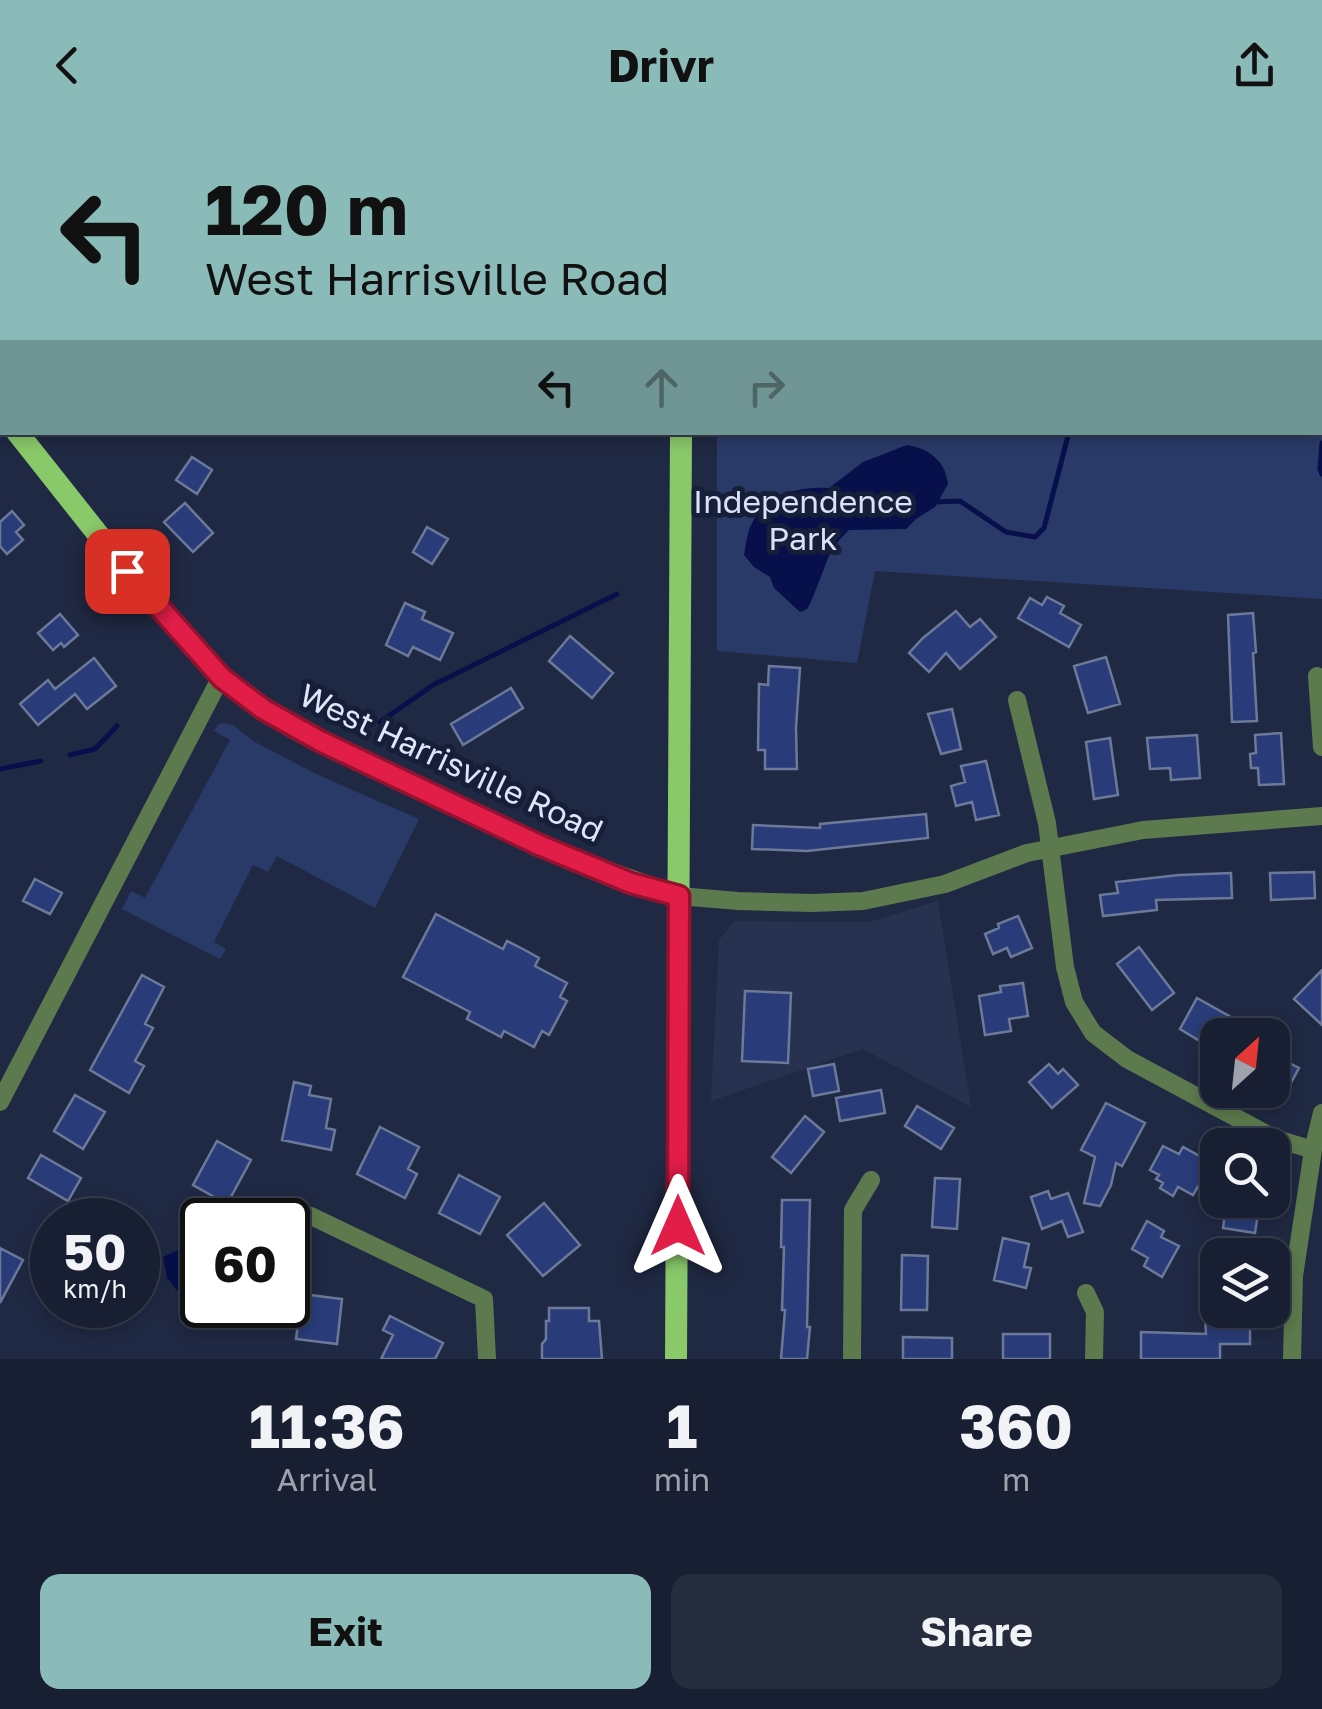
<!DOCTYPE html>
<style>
body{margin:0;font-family:"Golos Text",sans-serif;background:#252c3e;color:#f1f3f6;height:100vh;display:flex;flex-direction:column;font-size:38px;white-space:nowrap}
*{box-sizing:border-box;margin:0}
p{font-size:32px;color:#9fa2ac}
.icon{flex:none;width:55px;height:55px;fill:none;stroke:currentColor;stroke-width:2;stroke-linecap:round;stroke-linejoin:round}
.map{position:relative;height:1229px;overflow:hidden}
.details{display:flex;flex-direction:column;background:#181f32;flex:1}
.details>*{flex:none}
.guide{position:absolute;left:0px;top:0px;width:1322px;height:305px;box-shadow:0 5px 15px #0003,0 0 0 2px #363d4d;background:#8bbbb9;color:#111;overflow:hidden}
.needle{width:65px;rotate:27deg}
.tools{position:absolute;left:1200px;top:888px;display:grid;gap:20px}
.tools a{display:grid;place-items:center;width:90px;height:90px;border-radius:20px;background:#181f32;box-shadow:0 5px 15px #0003,0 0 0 2px #363d4d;font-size:50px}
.speed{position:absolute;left:30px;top:1068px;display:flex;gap:20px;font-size:50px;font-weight:700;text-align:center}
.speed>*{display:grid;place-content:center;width:130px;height:130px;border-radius:50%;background:#181f32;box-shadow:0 5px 15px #0003,0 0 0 2px #363d4d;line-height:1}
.speed small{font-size:25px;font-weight:400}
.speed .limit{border:5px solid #111;border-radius:15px;background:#fff;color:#111}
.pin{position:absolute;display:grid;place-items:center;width:85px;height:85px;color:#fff;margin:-42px;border-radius:20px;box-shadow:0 5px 15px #0006}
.me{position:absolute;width:110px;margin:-55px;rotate:0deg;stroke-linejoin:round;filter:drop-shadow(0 0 8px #0008)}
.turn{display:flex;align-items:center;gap:35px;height:210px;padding:0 40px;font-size:45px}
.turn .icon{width:130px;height:130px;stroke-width:2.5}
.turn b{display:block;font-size:70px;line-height:85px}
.lanes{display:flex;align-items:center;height:95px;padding:0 40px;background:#0003;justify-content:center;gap:50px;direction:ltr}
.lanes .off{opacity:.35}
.eta{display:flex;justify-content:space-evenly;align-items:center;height:170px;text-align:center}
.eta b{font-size:60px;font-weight:700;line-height:70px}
.primary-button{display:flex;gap:20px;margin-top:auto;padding:20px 40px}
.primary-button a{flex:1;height:115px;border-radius:20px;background:#8bbbb9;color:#111;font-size:40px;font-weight:700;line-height:115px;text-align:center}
.primary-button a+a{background:#252c3e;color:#f1f3f6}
header{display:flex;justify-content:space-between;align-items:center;height:130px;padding:0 40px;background:#8bbbb9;color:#111;font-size:45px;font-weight:700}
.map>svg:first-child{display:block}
.built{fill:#273251}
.green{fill:#2a3a68}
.water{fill:#07104a}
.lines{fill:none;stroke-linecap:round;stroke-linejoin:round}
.stream{stroke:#07104a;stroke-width:5}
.building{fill:#293c79;stroke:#6c7998;stroke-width:2.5}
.minor{stroke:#5c7a4d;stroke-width:18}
.major{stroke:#8ac96a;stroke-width:22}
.route-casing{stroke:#92132f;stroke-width:25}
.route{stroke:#e11d48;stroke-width:18}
.labels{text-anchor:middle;stroke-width:10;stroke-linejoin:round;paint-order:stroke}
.park-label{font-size:32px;fill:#dbe2f5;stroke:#161f39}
.street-label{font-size:32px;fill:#dfe6f7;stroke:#161f39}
</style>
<header><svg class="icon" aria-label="back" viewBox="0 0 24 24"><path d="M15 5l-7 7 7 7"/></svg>Drivr<svg class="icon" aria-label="share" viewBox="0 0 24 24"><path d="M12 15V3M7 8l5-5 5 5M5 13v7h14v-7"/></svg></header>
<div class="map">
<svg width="1322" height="1229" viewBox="0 0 1322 1229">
<rect width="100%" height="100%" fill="#202943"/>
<path class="built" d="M 761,0 L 978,0 L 977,2 L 764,2 Z
M 938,771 L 971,977 L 863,919 L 711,971 L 719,810 L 734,791 L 869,792 Z"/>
<path class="green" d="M 978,0 L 1322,0 L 1322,469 L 875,441 L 857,533 L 717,521 L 717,303 L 1320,302 L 1320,2 L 977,2 Z
M 222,593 L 233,595 L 253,611 L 316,644 L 419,689 L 375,778 L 277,726 L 268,742 L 253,735 L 214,812 L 226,819 L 220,829 L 122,779 L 131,761 L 145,768 L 230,610 L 214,601 L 218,595 Z"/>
<path class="water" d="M 907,315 C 929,318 946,332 948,354 L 935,377 L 916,389 L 906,399 L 849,400 C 841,408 834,415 829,426 C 825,435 811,475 807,479 C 805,480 803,481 800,482 L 774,458 L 770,447 L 754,437 L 744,425 C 746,415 747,402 752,393 C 767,364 799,356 829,358 L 863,332 Z
M 202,1117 L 202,1175 L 274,1175 L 264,1196 L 259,1200 L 251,1199 L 179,1163 L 167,1148 L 163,1127 L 182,1118 Z"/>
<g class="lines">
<path class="stream" d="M 1320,296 L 1322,299
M 1322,313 L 1320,339 L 1322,344
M 935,372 L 960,371 L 1006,402 L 1035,407 L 1044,398 L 1069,302
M 380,592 L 433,555 L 617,464
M 70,625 L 95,619 L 117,596
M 0,639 L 41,631"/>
</g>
<path class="building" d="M 192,327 L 212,340 L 197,364 L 176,350 Z
M 185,373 L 213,403 L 193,422 L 164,392 Z
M 12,381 L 24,395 L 16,402 L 23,410 L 7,424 L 0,416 L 0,392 Z
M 427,397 L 448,409 L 432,434 L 413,422 Z
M 1047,467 L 1064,476 L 1060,483 L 1081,495 L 1069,517 L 1018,488 L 1030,468 L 1042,475 Z
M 405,473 L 425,482 L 422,489 L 453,503 L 440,530 L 413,517 L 408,526 L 386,515 Z
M 956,481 L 970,497 L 980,489 L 996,507 L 960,539 L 946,523 L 929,542 L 909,523 L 923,508 Z
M 1253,483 L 1256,522 L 1253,523 L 1257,591 L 1232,592 L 1228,485 Z
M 60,484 L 78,505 L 64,517 L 61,513 L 53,520 L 38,503 Z
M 570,506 L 613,543 L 592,568 L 549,531 Z
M 1106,527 L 1120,574 L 1088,583 L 1074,536 Z
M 94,528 L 116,556 L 87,579 L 75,564 L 38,595 L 20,574 L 48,550 L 55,559 Z
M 769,536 L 800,538 L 796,598 L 797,639 L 765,639 L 765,620 L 758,620 L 759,554 L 768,555 Z
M 511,558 L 523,578 L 463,615 L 451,594 Z
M 952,579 L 961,619 L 941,624 L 928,584 Z
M 1281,603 L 1284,654 L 1259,655 L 1258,638 L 1251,638 L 1250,624 L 1256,623 L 1255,605 Z
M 1197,605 L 1200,648 L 1171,650 L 1170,638 L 1150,639 L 1147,608 Z
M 1110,608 L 1118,665 L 1094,669 L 1086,612 Z
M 986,631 L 999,685 L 976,690 L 972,672 L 956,676 L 951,656 L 965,652 L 961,636 Z
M 926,684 L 928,708 L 807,721 L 752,719 L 753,695 L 820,698 L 820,694 Z
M 1314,742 L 1315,768 L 1271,770 L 1270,743 Z
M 1231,743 L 1232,768 L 1156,770 L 1157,780 L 1103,786 L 1100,765 L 1118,763 L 1116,752 L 1179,745 Z
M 35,749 L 62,763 L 50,784 L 23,771 Z
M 436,784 L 503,819 L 507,811 L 523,819 L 539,828 L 535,836 L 567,853 L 560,867 L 567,871 L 549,905 L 542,901 L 534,917 L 504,901 L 501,907 L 467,889 L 470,882 L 403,847 Z
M 1018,786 L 1032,818 L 1011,827 L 1007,818 L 993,824 L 985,804 L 999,798 L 998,794 Z
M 1139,817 L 1174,863 L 1152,880 L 1117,834 Z
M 1322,840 L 1322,895 L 1294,869 Z
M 142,845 L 164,857 L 145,894 L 153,898 L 135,931 L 144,936 L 129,963 L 90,940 Z
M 1023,853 L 1028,886 L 1009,889 L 1011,901 L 985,905 L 979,866 L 1001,862 L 1000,856 Z
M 745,861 L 791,863 L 788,933 L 742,931 Z
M 1197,868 L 1229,886 L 1214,911 L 1201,904 L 1198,910 L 1180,899 Z
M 1272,924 L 1299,938 L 1287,960 L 1272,952 Z
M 834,934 L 839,961 L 813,966 L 808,939 Z
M 1049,934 L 1058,944 L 1063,939 L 1078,955 L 1052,978 L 1029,952 Z
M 294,952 L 311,956 L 309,965 L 331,969 L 326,998 L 335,1000 L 331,1020 L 282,1010 Z
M 881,960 L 885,983 L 840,991 L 836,968 Z
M 75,965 L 105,982 L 83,1019 L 54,1001 Z
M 1106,973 L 1145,993 L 1122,1036 L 1116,1033 L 1111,1055 L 1100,1076 L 1084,1073 L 1095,1027 L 1081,1020 Z
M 917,976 L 954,998 L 941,1019 L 905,996 Z
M 805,986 L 824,1002 L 791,1043 L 772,1027 Z
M 380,997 L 419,1017 L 408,1039 L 417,1044 L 405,1068 L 357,1044 Z
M 217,1011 L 251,1030 L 227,1074 L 193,1055 Z
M 1163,1016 L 1179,1024 L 1183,1017 L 1212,1033 L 1193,1065 L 1178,1057 L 1173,1066 L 1160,1058 L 1163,1053 L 1156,1049 L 1159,1045 L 1150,1040 Z
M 41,1025 L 81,1048 L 68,1071 L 28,1048 Z
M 459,1045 L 500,1067 L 480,1104 L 439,1083 Z
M 935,1048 L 960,1049 L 957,1099 L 932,1097 Z
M 1048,1061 L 1051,1069 L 1068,1063 L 1083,1102 L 1068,1107 L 1062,1091 L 1042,1099 L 1031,1067 Z
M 782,1070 L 810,1070 L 807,1197 L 810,1197 L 807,1229 L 781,1229 L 785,1180 L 782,1180 L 784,1117 L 781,1117 Z
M 1227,1070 L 1252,1070 L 1250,1083 L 1258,1084 L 1255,1103 L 1223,1098 Z
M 544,1073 L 580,1115 L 543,1146 L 507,1105 Z
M 1147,1091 L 1164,1101 L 1161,1107 L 1179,1116 L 1162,1147 L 1144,1136 L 1148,1128 L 1132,1119 Z
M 1003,1108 L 1029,1114 L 1024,1137 L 1031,1138 L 1026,1158 L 994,1150 Z
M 0,1118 L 23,1130 L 0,1173 Z
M 902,1125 L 928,1126 L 927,1180 L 901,1180 Z
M 302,1164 L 342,1169 L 337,1214 L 296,1209 Z
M 549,1178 L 589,1178 L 589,1191 L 599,1191 L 602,1229 L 542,1229 L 542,1214 L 546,1209 L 546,1191 L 549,1191 Z
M 1218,1180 L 1250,1180 L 1250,1214 L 1220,1214 L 1220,1229 L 1141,1229 L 1141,1202 L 1206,1204 L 1205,1189 L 1218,1189 Z
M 390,1186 L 443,1213 L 435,1229 L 381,1229 L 393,1205 L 383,1200 Z
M 1003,1204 L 1050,1204 L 1050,1229 L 1003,1229 Z
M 903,1207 L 952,1208 L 952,1229 L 903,1229 Z"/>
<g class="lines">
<path class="minor" d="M 1317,546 L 1322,617
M 1017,570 L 1047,693 L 1065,837 L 1074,872 L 1093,903 L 1127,929 L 1274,1008 L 1313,1020
M 679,766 L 738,771 L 812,773 L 863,771 L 945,754 L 1027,723 L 1143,700 L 1322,686
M 0,972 L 221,547
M 311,1086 L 484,1169 L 487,1229
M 1086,1163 L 1095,1182 L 1094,1229
M 852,1229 L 853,1080 L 871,1050
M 1292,1229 L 1294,1146 L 1313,1020 L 1322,983"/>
<path class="major" d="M 682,2 L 682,0
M 0,282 L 2,285
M 17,302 L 127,441 L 210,535 C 264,592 343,622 412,655 C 499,696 586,740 679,766
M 676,1229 L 681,302"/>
</g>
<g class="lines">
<defs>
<path id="route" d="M 127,441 L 222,548 L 263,579 L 320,611 L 539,715 L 631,753 L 679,766 L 678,1096"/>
</defs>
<use href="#route" class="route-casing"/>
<use href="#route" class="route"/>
</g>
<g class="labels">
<g class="park-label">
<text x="803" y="383">Independence<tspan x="803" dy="37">Park</tspan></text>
</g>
<g class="street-label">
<text transform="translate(451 633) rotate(25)" y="11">West Harrisville Road</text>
</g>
</g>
</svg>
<div class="tools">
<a><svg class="needle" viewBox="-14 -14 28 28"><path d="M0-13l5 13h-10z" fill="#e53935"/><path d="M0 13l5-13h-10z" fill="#9fa2ac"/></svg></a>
<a><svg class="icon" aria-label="search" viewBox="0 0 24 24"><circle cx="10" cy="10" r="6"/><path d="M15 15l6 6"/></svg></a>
<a><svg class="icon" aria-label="layers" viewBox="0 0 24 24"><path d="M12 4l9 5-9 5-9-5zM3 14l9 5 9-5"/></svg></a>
</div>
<div class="speed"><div>50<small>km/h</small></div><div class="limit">60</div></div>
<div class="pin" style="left:127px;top:441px;background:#d93025"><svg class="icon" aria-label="arrive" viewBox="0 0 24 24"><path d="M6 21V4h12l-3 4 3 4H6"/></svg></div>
<svg class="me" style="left:678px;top:1096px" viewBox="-20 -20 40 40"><path d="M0-17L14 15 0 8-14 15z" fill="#e11d48" stroke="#fff" stroke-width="4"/></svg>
<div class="guide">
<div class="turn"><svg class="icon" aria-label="left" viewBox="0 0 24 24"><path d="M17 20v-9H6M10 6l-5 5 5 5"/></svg><div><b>120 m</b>West Harrisville Road</div></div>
<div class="lanes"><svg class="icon" aria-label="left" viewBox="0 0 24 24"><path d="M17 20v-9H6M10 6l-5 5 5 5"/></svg><svg class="icon off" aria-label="ahead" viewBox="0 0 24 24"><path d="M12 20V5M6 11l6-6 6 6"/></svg><svg class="icon off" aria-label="right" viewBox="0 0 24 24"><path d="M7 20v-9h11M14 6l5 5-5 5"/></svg></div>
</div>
</div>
<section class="details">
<div class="eta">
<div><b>11:36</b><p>Arrival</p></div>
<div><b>1</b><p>min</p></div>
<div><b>360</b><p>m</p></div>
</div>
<div class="primary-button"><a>Exit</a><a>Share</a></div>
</section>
